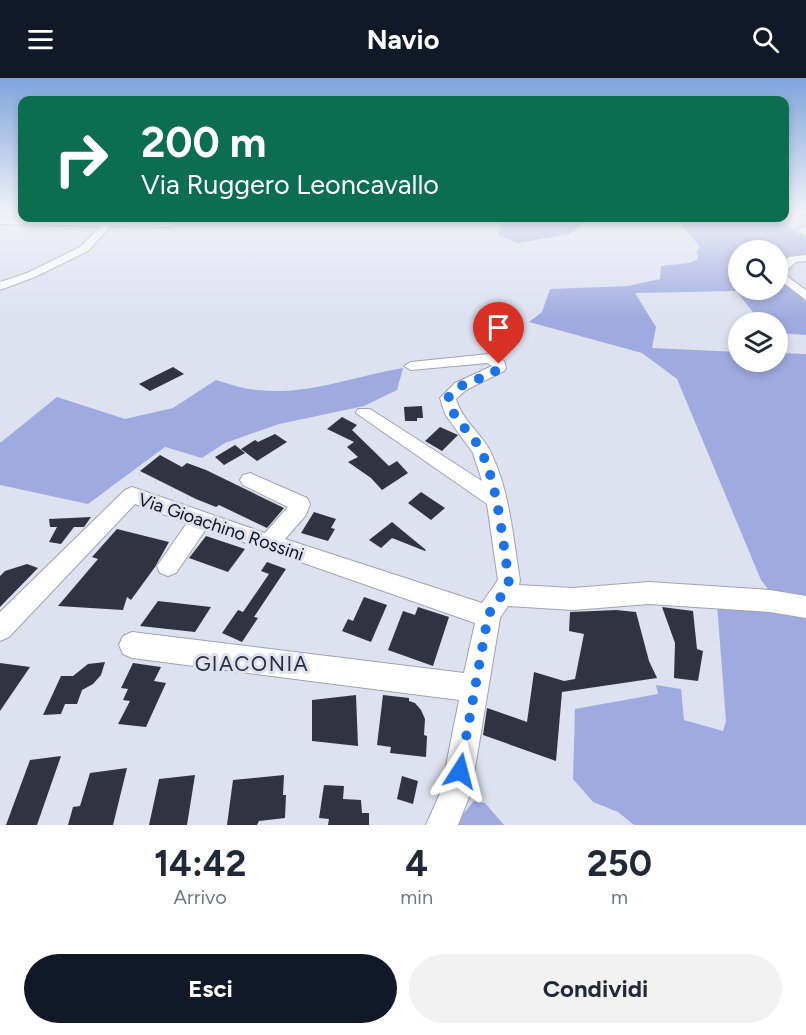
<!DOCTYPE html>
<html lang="it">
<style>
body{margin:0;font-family:Figtree,sans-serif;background:#f2f2f3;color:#1f2937;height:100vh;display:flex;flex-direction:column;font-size:22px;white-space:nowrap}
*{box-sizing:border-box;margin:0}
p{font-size:20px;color:#747a83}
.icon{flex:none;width:33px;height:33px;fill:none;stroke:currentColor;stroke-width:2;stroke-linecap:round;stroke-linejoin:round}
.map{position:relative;height:747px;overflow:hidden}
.side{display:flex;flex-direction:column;background:#fff;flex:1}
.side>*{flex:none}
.hud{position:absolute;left:18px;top:18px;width:771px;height:126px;border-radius:12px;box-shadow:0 3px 9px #0003;background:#0b6e4f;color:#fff;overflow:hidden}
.tools{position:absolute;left:728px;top:162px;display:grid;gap:12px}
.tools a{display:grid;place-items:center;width:60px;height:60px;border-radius:50%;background:#fff;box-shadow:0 3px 9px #0003;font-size:30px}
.pin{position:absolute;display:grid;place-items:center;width:51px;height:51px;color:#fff;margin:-62px -26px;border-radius:50% 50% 50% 0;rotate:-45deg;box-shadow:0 0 6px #0007}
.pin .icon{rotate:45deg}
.me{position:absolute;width:66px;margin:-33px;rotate:9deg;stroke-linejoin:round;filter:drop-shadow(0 0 4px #0008)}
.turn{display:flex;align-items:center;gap:21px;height:126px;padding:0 24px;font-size:27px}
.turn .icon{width:78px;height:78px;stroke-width:2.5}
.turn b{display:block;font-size:42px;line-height:51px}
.eta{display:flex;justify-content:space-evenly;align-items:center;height:102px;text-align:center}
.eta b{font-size:36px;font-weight:700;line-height:42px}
.button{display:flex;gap:12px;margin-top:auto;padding:12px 24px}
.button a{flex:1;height:69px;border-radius:36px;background:#111827;color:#fff;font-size:24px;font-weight:700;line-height:69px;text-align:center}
.button a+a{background:#f2f2f3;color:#1f2937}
header{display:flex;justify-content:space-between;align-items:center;height:78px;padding:0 24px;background:#111827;color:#fff;font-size:27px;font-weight:700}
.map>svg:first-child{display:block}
.green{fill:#9fabe0}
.building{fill:#313440}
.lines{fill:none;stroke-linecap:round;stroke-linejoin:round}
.minor-casing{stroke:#9fa3b1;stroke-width:2}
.minor{fill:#fff;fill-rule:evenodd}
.route{stroke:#1a73e8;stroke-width:10;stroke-dasharray:0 18}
.labels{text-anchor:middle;stroke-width:6;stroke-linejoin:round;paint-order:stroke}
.near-street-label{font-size:18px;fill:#0f1015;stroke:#dde1f0}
.near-quarter-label{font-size:21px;letter-spacing:1.5px;fill:#2c2f3b;stroke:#dde1f0}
</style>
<header><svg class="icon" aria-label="menu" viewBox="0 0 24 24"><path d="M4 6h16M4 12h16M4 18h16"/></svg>Navio<svg class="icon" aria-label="search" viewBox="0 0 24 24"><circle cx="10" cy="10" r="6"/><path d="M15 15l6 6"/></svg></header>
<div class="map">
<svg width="806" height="747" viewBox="0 0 806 747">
<rect width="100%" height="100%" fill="#dde1f0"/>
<path class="green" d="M 504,140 L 586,140 L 587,143 L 570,156 L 518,165 L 498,157 Z
M 676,140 L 779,140 L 798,156 L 806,158 L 806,178 L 790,179 L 777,189 L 777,172 L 738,172 L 738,212 L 777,212 L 777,197 L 806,224 L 806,257 L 777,255 L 777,244 L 761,244 L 736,213 L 635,215 L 656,249 L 652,270 L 738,274 L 738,284 L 777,284 L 777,275 L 806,276 L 806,524 L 774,519 L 761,502 L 677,301 L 642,275 L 529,244 L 542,234 L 550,211 L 628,208 L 660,201 L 661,188 L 689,185 L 698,181 L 697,173 L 700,169 Z
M 403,290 L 397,312 L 364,328 L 279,346 L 225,365 L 202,380 L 165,369 L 88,426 L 0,407 L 0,365 L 57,319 L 125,341 L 173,330 L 216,302 C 229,306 243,311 257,312 C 306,318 355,298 403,290 Z
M 717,526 L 806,537 L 806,747 L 634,747 L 618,734 L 593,724 L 573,701 L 575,631 L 658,616 L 656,607 L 681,611 L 684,642 L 723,653 L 726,643 Z
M 474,723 L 485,725 L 504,747 L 454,747 Z"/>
<path class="building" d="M 173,289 L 184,296 L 150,313 L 139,306 Z
M 422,328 L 423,340 L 417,340 L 417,343 L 405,343 L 404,329 Z
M 342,339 L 357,347 L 352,352 L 389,388 L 397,383 L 408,395 L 382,412 L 371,400 L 348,384 L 358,379 L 347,369 L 354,364 L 327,351 Z
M 440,349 L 458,357 L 442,373 L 425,363 Z
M 275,356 L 287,364 L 257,383 L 241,371 L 255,362 L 258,364 Z
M 235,367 L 245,375 L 224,387 L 215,379 Z
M 160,377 L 182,389 L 187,385 L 206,392 L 284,430 L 267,450 L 219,427 L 216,429 L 196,421 L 140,393 Z
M 421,414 L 445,430 L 431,442 L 408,425 Z
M 314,434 L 336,441 L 331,450 L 335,451 L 328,463 L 301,455 Z
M 91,439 L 84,449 L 74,449 L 61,466 L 49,464 L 57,449 L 50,449 L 49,441 Z
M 392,444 L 426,472 L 425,473 L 392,460 L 381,470 L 369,462 Z
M 117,451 L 169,464 L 155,489 L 131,522 L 127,519 L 123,532 L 58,528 L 98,481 L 92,479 Z
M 206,458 L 245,471 L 228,494 L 189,480 Z
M 267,484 L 286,491 L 254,539 L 258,540 L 242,564 L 222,555 L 238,532 L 243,534 L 269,496 L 261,493 Z
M 27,486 L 38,490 L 0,529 L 0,498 L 5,493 Z
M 364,519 L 387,527 L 371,564 L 342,553 L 348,541 L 353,543 Z
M 158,523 L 211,529 L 195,554 L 140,548 Z
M 418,529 L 449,539 L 433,588 L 388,572 L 403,533 L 415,537 Z
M 662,529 L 693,533 L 697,571 L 703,573 L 698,603 L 674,600 L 675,565 Z
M 616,532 L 636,534 L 649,583 L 657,600 L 562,614 L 556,683 L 483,657 L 487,630 L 527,644 L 534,594 L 564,603 L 575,601 L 584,556 L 569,553 L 570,534 Z
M 105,584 L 101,597 L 93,606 L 82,612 L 77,626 L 65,626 L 61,636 L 43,637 L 61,598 L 73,598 L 88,586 Z
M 0,585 L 30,589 L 0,633 Z
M 133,585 L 161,589 L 154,603 L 166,605 L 146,649 L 118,646 L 130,623 L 123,622 L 128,611 L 121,610 Z
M 356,617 L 358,668 L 312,663 L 312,622 Z
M 383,617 L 409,620 L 409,623 L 415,625 L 421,632 L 425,641 L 424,657 L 427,658 L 426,679 L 390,675 L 391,669 L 377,667 Z
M 61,678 L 37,747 L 6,747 L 30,682 Z
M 127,690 L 113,747 L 68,747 L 73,729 L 80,728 L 90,695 Z
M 195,697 L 187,747 L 149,747 L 159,701 Z
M 284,697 L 283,717 L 286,717 L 285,740 L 259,743 L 257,747 L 227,747 L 233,702 Z
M 402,698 L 418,703 L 413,726 L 397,721 Z
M 324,707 L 344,708 L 343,721 L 361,722 L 362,735 L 369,735 L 369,747 L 328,747 L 329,741 L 319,740 Z"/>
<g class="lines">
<defs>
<path id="minor" d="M 0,140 L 106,142 L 108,140 L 117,140 L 116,142 L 169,143 L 174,146 L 169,149 L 111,148 L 88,173 L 35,199 L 0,212 L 0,204 L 27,195 L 80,169 L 101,148 L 0,146 Z
M 806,148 L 806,158 L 797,152 Z
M 806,177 L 806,183 L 796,184 L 785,194 L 788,199 L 806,212 L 806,222 L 777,200 L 777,189 L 789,179 Z
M 489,276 L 504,283 L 506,290 L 504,293 L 466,312 L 456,321 C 462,343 482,355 491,375 C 510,414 513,460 520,502 L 519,507 L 573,510 L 649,504 L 770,512 L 806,518 L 806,540 L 770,534 L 649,526 L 573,532 L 508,528 L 500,540 L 471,714 L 458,747 L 426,747 L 441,713 L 459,622 L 132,580 L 123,576 L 119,567 L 123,558 L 132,554 L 464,595 L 475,545 L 206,451 L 176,495 L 168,498 L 160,495 L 157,488 L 187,445 L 135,426 L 9,559 L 0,563 L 0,534 L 125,412 L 132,409 L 265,455 L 288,429 L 243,407 L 240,402 L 243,397 L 250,395 L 307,420 L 310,426 L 306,437 L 285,461 L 482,525 L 498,502 L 487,426 L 356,335 L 358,331 L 370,331 L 482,403 L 473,375 L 445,336 L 440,320 L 455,305 L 492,288 L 487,285 L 411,292 L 404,288 L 411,284 Z"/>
</defs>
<use href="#minor" class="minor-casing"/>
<use href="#minor" class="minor"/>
</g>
<linearGradient id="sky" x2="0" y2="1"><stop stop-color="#7fa4da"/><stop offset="0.56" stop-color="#f0f2f8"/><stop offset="1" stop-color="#f0f2f8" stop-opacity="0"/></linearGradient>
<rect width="806" height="241" fill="url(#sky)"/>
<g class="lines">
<path class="route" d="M 460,693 L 488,538 C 494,525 506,516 509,502 C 502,462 499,412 482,375 C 473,354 452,343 448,320 C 464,299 484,304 499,290 L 499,286"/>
</g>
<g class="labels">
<g class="near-street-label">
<text transform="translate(221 449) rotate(19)" y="6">Via Gioachino Rossini</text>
</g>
<g class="near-quarter-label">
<text x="252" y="593">GIACONIA</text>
</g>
</g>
</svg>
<div class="tools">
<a><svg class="icon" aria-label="search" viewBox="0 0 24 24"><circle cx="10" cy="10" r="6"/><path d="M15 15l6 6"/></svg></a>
<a><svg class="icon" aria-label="layers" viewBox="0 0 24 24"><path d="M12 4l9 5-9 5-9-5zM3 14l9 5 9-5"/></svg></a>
</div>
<div class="pin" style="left:499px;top:286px;background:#d93025"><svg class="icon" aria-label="arrive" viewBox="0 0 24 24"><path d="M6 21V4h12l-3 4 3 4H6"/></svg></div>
<svg class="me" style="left:460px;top:693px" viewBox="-20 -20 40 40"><path d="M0-17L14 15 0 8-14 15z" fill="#1a73e8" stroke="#fff" stroke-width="4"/></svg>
<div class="hud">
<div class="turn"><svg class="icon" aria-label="right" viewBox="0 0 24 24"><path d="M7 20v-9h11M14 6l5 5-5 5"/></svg><div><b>200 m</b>Via Ruggero Leoncavallo</div></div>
</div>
</div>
<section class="side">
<div class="eta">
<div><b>14:42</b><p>Arrivo</p></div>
<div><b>4</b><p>min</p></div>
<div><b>250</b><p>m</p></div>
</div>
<div class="button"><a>Esci</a><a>Condividi</a></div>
</section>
